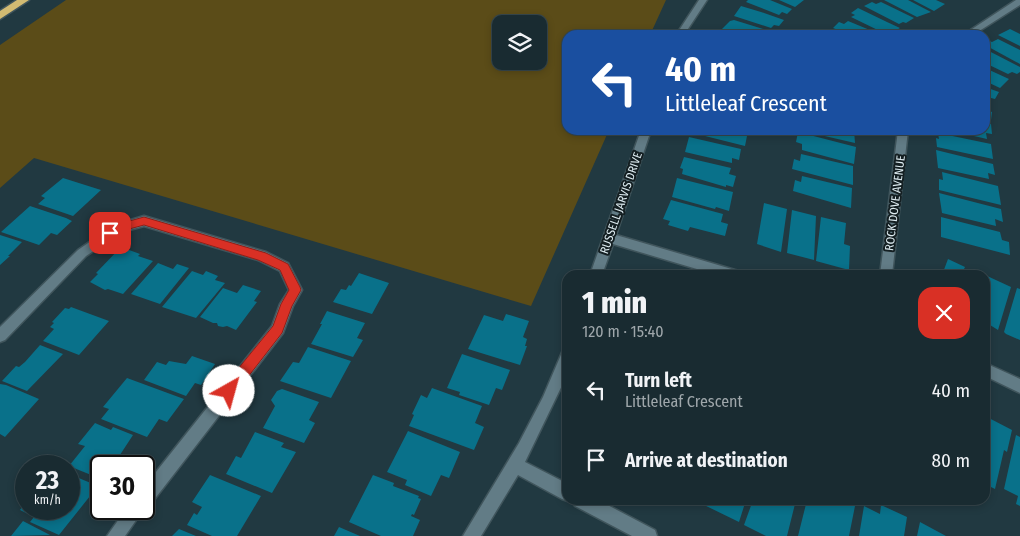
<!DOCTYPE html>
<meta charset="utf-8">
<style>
body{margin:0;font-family:"Fira Sans Condensed",sans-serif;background:#223339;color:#f1f3f6;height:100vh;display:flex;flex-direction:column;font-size:19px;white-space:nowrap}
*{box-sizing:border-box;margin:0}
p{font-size:16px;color:#9fa7ab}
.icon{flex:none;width:28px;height:28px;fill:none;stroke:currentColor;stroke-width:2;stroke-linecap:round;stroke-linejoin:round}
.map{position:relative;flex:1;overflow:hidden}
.sheet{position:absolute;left:562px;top:270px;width:428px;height:235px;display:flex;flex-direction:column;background:#192b31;border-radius:15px;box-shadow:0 2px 8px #0003,0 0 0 1px #37474d}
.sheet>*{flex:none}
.banner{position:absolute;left:562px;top:30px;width:428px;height:105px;border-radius:15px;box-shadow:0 2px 8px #0003,0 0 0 1px #37474d;background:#1a4fa0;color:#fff;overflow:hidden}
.tools{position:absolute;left:492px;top:15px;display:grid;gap:10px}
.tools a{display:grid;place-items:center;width:55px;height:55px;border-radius:10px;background:#192b31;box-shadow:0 2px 8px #0003,0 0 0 1px #37474d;font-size:25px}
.speed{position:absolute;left:15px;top:455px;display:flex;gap:10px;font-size:25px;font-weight:700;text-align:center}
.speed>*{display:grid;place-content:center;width:65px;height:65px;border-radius:50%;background:#192b31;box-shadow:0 2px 8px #0003,0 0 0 1px #37474d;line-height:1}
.speed small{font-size:12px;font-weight:400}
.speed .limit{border:2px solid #111;border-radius:8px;background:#fff;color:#111}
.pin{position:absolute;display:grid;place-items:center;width:42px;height:42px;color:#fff;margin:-21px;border-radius:10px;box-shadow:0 2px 8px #0006}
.me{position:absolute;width:55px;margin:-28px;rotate:38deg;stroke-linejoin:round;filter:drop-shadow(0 0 4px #0008)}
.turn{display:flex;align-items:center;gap:18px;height:105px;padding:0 20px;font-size:22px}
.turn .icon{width:65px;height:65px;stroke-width:2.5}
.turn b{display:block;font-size:35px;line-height:42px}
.round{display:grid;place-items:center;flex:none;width:52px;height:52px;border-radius:15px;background:#223339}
.head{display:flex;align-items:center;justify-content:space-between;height:85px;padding:0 20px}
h1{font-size:30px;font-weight:800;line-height:38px}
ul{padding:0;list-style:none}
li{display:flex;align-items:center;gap:15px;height:70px;padding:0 20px}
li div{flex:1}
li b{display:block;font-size:19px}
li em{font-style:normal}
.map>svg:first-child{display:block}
.green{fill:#5b4c18;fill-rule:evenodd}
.building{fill:#09718a}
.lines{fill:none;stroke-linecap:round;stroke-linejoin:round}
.street-casing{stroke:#40555c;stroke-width:3}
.highway-casing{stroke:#40555c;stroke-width:3}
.street{fill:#627c86;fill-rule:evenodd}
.highway{fill:#d2bb72;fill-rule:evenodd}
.route{fill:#d93025;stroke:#8d1f18}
.labels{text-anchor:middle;stroke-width:4;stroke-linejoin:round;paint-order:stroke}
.street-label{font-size:12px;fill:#deecf1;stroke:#141f22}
</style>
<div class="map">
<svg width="1020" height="536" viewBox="0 0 1020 536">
<rect width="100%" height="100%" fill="#213941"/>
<path class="green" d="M 66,0 L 666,0 L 650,35 L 568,35 L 568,130 L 609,130 L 531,306 L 34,158 L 0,188 L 0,45 ZM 501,24 L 539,24 L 539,61 L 501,61 Z"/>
<path class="building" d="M 748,0 L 770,0 L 792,9 L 787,14 L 782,12 L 779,15 L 746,2 Z
M 779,0 L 804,0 L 795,7 Z
M 884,0 L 908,0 L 931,12 L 917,17 Z
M 913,0 L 936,0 L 945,4 L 934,11 Z
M 872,2 L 876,4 L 881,2 L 914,18 L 906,23 L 903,22 L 899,24 L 864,6 Z
M 741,6 L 761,12 L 784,20 L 779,26 L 774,25 L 771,28 L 734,16 Z
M 858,8 L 887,22 L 900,28 L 888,35 L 851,17 L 855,15 L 851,13 Z
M 734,20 L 770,31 L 767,35 L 741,35 L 722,29 L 730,21 Z
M 848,21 L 882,35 L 851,35 L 833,28 L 839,22 L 844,24 Z
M 1010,29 L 1020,34 L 1020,46 L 998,35 Z
M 998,39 L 1020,50 L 1020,64 L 985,45 L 987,40 L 992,42 Z
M 985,49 L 1020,67 L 1020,72 L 1017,74 L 1012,72 L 1008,74 L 985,63 Z
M 985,68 L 1009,79 L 1000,88 L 985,81 Z
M 985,87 L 999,92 L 995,99 L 991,98 L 988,102 L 985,101 Z
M 985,104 L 987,105 L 986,110 L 992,112 L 991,120 L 985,118 Z
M 985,123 L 991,124 L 992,134 L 986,133 L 987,139 L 952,131 L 985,130 Z
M 690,130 L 742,130 L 741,134 L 747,136 L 745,146 L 689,132 Z
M 803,130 L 854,130 L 855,143 L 803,131 Z
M 798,132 L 856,147 L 854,164 L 802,150 L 802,144 L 796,142 Z
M 938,133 L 991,144 L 993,159 L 937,147 L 936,138 L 939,139 Z
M 689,137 L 741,149 L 739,160 L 732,158 L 732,163 L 685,152 Z
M 936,150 L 993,164 L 995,175 L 988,173 L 989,179 L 938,168 Z
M 801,154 L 853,166 L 853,185 L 792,169 L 794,159 L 800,161 Z
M 684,157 L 731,168 L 729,174 L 736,176 L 733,187 L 726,185 L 726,187 L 682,174 L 683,169 L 680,168 Z
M 942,172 L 998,186 L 1001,205 L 939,190 L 939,179 L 943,180 Z
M 802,176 L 852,188 L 851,208 L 793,191 L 795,180 L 801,182 Z
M 63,178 L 101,190 L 73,216 L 38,204 L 45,198 L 41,196 Z
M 677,178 L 733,192 L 729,211 L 716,207 L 715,209 L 672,197 Z
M 939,193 L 1001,209 L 1003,222 L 995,219 L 996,226 L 942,213 Z
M 671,200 L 723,214 L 721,222 L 728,224 L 725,236 L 690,227 L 688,231 L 668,225 L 670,221 L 663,219 Z
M 764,203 L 787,209 L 781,252 L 757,244 Z
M 30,206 L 66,218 L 72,221 L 57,235 L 51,233 L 39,245 L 1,232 Z
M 792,210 L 816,216 L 814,260 L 787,253 Z
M 821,217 L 846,223 L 844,244 L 850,246 L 849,270 L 816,261 Z
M 941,217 L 1000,232 L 1002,240 L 1009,242 L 1010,255 L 941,237 Z
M 0,235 L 22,242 L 8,256 L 10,256 L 0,265 Z
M 121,247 L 140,254 L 138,256 L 153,261 L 123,294 L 108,289 L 105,290 L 90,282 L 98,274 L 96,273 Z
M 948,259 L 965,267 L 963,271 L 972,275 L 942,275 Z
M 158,263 L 173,269 L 177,264 L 189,268 L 160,304 L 131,294 Z
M 192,271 L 203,275 L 206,271 L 218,276 L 215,280 L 225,283 L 196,318 L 162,307 Z
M 359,273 L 389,283 L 372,314 L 333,302 L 341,289 L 346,290 L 349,285 L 351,286 Z
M 985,275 L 1011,287 L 998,330 L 990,325 L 989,328 L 985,326 Z
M 243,285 L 261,291 L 254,301 L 257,302 L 236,330 L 227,326 L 223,327 L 218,326 L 217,323 L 213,323 L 200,317 L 223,288 L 237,293 Z
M 1017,288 L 1020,289 L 1020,340 L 1006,334 L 1004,332 Z
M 71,307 L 109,321 L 79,355 L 43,341 L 54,329 L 50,327 L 54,323 L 52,322 L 65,308 L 69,309 Z
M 327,311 L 365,323 L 357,338 L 363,340 L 353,357 L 311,344 L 322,324 L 320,324 Z
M 506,314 L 529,321 L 523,337 L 527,339 L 525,346 L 527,346 L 520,365 L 468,349 L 484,315 L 503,321 Z
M 40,345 L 63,354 L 27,391 L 2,381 L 16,366 L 19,367 L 25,362 Z
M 308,347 L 351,361 L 331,398 L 280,381 L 293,362 L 299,363 Z
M 462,354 L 510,370 L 502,390 L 496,388 L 489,405 L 459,395 L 460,392 L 447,388 Z
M 192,356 L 215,364 L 201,385 L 195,383 L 186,396 L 144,380 L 157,362 L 166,365 L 169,361 L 186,364 Z
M 127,378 L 184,399 L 167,422 L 159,419 L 147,437 L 101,419 L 109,409 L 103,407 Z
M 0,384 L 6,385 L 39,399 L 5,437 L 0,434 Z
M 432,388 L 482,406 L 475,423 L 484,427 L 474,450 L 409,426 L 414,415 L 412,414 L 421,395 L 427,398 Z
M 282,389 L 319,402 L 309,420 L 315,423 L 304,443 L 263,428 L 275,406 L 271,400 L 277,391 Z
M 985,416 L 1012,430 L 1007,452 L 1004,450 L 995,489 L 985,484 Z
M 95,423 L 111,430 L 113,427 L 133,435 L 116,461 L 120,463 L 120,466 L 101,466 L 101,479 L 69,466 L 85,446 L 78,444 Z
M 408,431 L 460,452 L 449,478 L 441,475 L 431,496 L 405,485 L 407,480 L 387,472 Z
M 255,432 L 284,443 L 281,447 L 296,452 L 272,493 L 226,474 L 236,456 L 241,458 Z
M 1016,435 L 1020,437 L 1020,506 L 1016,504 L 1018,496 L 1004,489 Z
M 69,474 L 98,486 L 59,535 L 30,522 L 34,517 L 20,510 L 26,502 L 26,509 L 69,509 Z
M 210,475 L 261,496 L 237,536 L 212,536 L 187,525 L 194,513 L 197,515 L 202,507 L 192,502 Z
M 373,475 L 394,483 L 393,486 L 419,496 L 418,498 L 421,499 L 414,515 L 412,514 L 411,516 L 420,520 L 413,536 L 381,536 L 349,522 Z
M 701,500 L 746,500 L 739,522 L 700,503 Z
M 753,500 L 796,500 L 787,536 L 766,536 L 744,525 Z
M 807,500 L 856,501 L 849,536 L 798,536 Z
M 881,505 L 907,517 L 904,536 L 859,536 L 864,506 L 880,514 Z
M 23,521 L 50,535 L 11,536 Z
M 920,522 L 946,536 L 917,536 Z
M 339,527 L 360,536 L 334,536 Z
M 179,529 L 196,536 L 172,536 Z"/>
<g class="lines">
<defs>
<path id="street" d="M 699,0 L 707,0 L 684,35 L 676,35 Z
M 1016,0 L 1020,0 L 1020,5 L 973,35 L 963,35 Z
M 641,130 L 651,130 L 616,235 L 735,270 L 739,271 L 741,275 L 717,275 L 613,244 L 602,275 L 590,275 Z
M 898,130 L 908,130 L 892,275 L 880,275 Z
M 144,216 L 266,252 L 288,263 L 302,290 L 293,306 L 283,333 L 150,505 L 144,507 L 144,487 L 272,326 L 280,304 L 289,290 L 280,271 L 258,260 L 144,226 L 122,232 L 86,256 L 5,340 L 0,342 L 0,327 L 78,250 L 114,225 Z
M 568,348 L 568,373 L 525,462 L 568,484 L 568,500 L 570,500 L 568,501 L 562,499 L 518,475 L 481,536 L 463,536 L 519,443 L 543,397 L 563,350 Z
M 985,363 L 1020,379 L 1020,393 L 985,376 Z
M 573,500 L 598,500 L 655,530 L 657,536 L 632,536 L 575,506 Z
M 144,508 L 144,509 L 125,536 L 107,536 L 126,509 Z"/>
<path id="highway" d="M 17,0 L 29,0 L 0,19 L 0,11 Z"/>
</defs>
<use href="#street" class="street-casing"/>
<use href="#highway" class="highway-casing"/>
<use href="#street" class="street"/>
<use href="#highway" class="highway"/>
</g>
<path class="route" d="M 144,217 L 266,253 L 288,264 L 300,287 L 301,290 L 292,306 L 282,333 L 234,395 L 229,397 L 224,395 L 222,391 L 224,386 L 273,326 L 281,304 L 289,290 L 280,270 L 258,260 L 144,225 L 122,231 L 110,237 L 104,233 L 115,225 Z"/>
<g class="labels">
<g class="street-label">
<text transform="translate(621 203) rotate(-71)" y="4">RUSSELL JARVIS DRIVE</text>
<text transform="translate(895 203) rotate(-83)" y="4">ROCK DOVE AVENUE</text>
</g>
</g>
</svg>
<div class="tools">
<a><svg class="icon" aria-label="layers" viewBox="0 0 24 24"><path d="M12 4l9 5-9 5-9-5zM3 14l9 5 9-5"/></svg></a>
</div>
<div class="speed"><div>23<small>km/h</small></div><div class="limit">30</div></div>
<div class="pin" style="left:110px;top:233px;background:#d93025"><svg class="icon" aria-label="arrive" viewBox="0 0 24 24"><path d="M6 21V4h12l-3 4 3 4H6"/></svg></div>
<svg class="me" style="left:229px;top:391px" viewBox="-20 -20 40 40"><circle r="19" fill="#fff"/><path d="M0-13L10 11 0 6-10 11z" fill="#d93025"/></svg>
<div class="banner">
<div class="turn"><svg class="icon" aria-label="left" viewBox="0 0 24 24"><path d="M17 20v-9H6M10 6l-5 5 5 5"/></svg><div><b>40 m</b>Littleleaf Crescent</div></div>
</div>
<section class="sheet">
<div class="head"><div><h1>1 min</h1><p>120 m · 15:40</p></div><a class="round" style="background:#d93025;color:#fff"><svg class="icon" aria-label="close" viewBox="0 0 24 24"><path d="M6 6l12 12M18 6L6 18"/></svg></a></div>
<ul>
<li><svg class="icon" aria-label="left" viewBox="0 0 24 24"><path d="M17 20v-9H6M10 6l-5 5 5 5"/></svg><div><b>Turn left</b><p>Littleleaf Crescent</p></div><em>40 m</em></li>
<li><svg class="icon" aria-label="arrive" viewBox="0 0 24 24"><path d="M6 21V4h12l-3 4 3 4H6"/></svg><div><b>Arrive at destination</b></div><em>80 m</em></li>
</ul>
</section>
</div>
